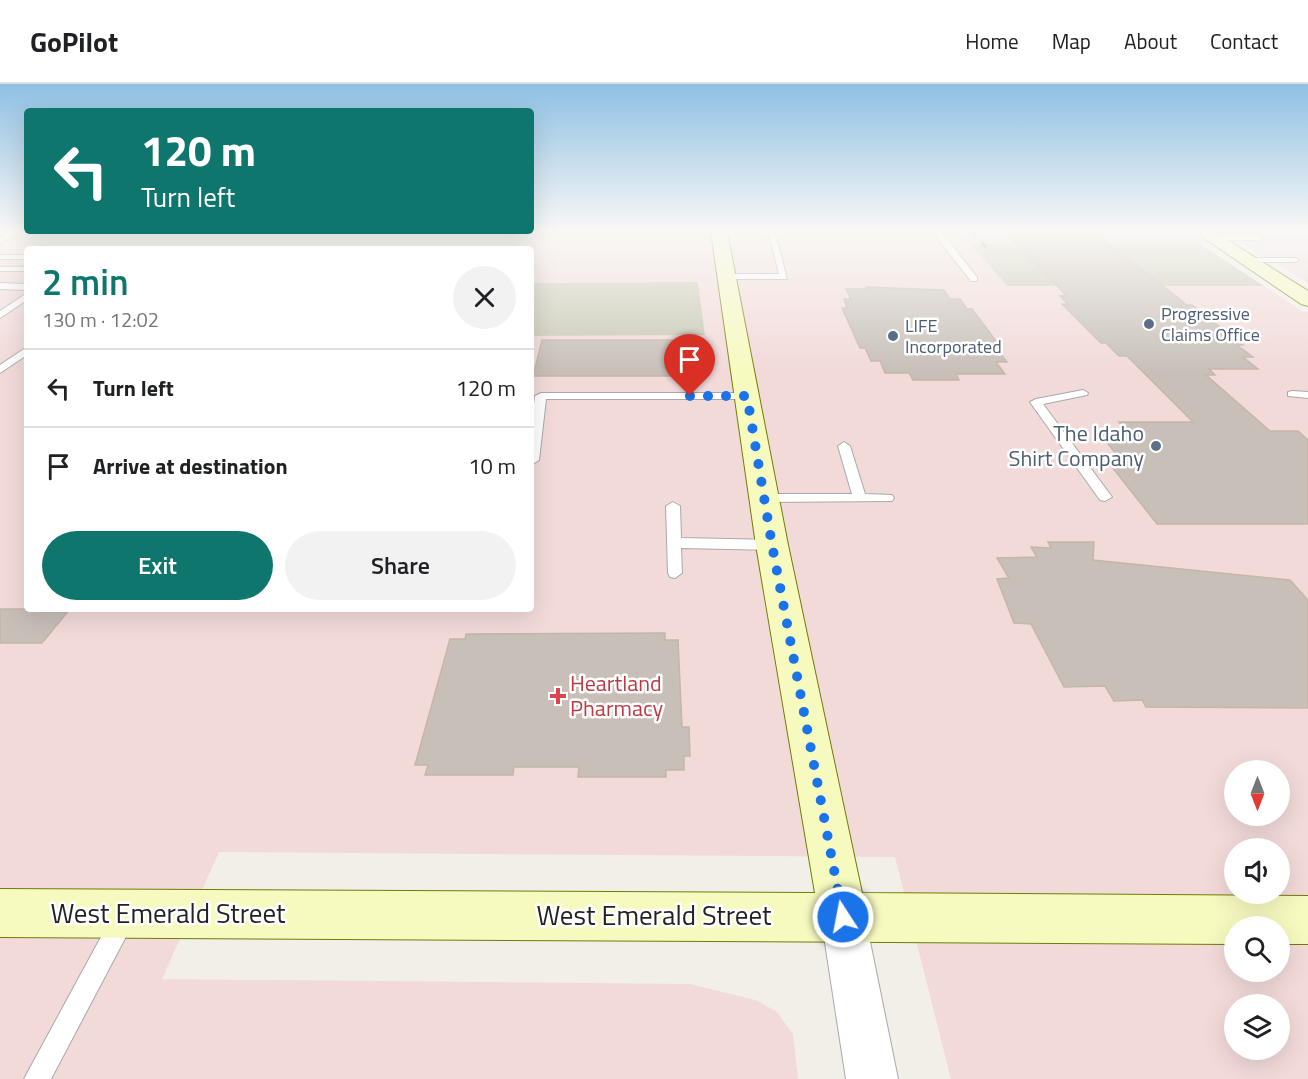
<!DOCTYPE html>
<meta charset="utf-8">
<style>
body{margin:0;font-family:"Titillium Web",sans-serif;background:#f2f2f2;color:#202124;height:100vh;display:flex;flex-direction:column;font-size:22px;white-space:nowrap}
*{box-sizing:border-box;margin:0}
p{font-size:20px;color:#757577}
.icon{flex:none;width:33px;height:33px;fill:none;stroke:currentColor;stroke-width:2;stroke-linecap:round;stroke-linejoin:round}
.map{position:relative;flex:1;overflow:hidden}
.side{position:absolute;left:24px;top:162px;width:510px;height:366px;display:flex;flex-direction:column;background:#fff;border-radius:6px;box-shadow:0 6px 24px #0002}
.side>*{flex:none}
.hud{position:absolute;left:24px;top:24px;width:510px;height:126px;border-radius:6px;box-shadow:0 6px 24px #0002;background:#0f766e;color:#fff;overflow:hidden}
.needle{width:39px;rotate:180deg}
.buttons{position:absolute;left:1224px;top:676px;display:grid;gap:12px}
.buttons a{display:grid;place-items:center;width:66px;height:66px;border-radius:50%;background:#fff;box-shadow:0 6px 24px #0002;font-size:30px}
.pin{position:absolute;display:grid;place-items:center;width:51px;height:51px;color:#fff;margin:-62px -26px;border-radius:50% 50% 50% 0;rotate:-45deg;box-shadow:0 0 6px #0007}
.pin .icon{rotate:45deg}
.me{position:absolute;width:66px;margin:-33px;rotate:349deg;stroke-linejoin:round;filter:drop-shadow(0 0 4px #0008)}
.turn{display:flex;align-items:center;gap:21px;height:126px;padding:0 18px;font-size:27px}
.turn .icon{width:78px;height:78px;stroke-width:2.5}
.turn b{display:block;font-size:42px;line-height:51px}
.round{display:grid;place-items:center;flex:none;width:63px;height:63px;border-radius:32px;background:#f2f2f2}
.headline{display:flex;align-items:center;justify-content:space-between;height:102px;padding:0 18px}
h1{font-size:36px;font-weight:600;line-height:45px;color:#0f766e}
.action{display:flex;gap:12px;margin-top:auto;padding:12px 18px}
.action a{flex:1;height:69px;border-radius:36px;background:#0f766e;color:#fff;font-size:24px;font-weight:600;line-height:69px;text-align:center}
.action a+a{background:#f2f2f2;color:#202124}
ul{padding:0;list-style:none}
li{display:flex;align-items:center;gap:18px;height:78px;padding:0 18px;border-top:2px solid #e0e0e0}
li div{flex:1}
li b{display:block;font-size:22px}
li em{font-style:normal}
header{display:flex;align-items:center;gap:36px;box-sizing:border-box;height:84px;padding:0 30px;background:#fff;border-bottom:2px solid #e0e0e0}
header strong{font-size:28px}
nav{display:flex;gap:33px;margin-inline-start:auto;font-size:21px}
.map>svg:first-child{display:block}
.commercial{fill:#f2dad9;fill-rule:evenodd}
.industrial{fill:#ebdbe8}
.construction{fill:#c7c7b4}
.building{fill:#c7bfb8;stroke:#c4b6ab;stroke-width:1.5}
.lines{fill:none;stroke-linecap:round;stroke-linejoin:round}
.lane-casing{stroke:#a9a9a9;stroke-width:2}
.street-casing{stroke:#a9a9a9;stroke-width:2}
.secondary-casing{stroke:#707d05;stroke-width:2}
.lane{fill:#fff;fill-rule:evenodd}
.street{fill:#fff;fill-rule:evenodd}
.secondary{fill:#f7fabf;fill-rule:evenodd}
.rail{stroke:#707070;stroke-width:2;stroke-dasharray:7 7;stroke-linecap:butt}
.route{stroke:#1a73e8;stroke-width:10;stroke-dasharray:0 18}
.service-dot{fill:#5c6f8a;stroke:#fff;stroke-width:2}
.health-dot{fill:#e0444e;stroke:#fff;stroke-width:2}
.labels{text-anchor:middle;stroke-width:5;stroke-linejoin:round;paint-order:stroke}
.far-service-label{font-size:18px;fill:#4e5e75;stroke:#fff;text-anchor:start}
.service-label{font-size:22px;fill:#4e5e75;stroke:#fff;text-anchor:end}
.health-label{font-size:22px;fill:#be3a42;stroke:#fff;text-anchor:start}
.near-street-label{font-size:27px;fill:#222;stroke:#fff}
</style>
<header>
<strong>GoPilot</strong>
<nav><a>Home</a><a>Map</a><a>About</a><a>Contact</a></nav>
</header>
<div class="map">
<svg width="1308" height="995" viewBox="0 0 1308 995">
<rect width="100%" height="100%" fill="#f2efe9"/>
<path class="commercial" d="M 0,148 L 961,148 L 1008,202 L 1264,202 L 1303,228 L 1308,228 L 1308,995 L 951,995 L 895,773 L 219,768 L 162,895 L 690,900 L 755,916 L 776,927 L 793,950 L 798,995 L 0,995 ZM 27,165 L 531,165 L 531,199 L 698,198 L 705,250 L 531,252 L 531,525 L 27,525 ZM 1234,687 L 1280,687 L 1280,732 L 1234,732 ZM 1234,765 L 1280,765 L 1280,810 L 1234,810 ZM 1234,843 L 1280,843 L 1280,888 L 1234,888 ZM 1234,921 L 1280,921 L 1280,966 L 1234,966 Z
M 1261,170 L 1308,170 L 1308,199 Z"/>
<path class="industrial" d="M 961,148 L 1308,148 L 1308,170 L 1261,170 L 1244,160 L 971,160 Z"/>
<path class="construction" d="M 971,160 L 1200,160 L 1264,202 L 1007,202 Z
M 698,198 L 705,251 L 531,252 L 531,199 Z"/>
<path class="building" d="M 1004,148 L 1093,148 L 1187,221 L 1192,221 L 1243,261 L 1237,261 L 1253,273 L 1243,273 L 1258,285 L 1209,285 L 1215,291 L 1206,291 L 1270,347 L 1298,347 L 1308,356 L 1308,440 L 1157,440 L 1108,378 L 1123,378 L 1097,347 L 1126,347 L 1119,338 L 1193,338 L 1127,272 L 1119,272 L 1106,259 L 1101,259 L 1062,220 L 1068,220 L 1060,212 L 1066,211 Z
M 866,203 L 944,206 L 950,215 L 960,215 L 967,225 L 972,225 L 1002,265 L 997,265 L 1007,278 L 996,278 L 1005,290 L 956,290 L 959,296 L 913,296 L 909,289 L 885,289 L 880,277 L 871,277 L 865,264 L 860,264 L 842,224 L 847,224 L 844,215 L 851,215 L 846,205 L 868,205 Z
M 542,256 L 673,256 L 673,264 L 688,264 L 690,292 L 533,292 Z
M 1048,458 L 1094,458 L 1093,476 L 1290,496 L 1308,516 L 1308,624 L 1146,623 L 1142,616 L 1114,617 L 1105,602 L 1064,603 L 1031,540 L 1014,539 L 997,495 L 1009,494 L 997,474 L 1037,473 L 1031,463 L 1051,464 Z
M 0,525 L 70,525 L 42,559 L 0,559 Z
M 665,549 L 665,556 L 678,556 L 682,643 L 689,643 L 690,672 L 684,672 L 684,686 L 666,686 L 666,693 L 578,693 L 579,683 L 514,683 L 513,691 L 425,691 L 428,681 L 415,681 L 450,555 L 465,555 L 466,550 Z"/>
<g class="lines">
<defs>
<path id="lane" d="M 10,148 L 20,148 L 0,159 L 0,154 Z
M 769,150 L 776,152 L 787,195 L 723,195 L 723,191 L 726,190 L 779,190 Z
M 937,150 L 943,150 L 977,193 L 977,197 L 971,197 L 937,154 Z
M 1213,152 L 1259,152 L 1263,154 L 1259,156 L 1210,156 L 1209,154 Z
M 0,171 L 27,171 L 27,175 L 0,175 Z
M 1246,174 L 1295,174 L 1299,176 L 1295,178 L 1243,178 L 1242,176 Z
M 0,183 L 27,183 L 27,187 L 0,187 Z
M 0,199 L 27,200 L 27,206 L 0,205 Z
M 27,209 L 27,216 L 0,234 L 0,227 Z
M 27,263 L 27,271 L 0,289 L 0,281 Z
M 1083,306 L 1088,309 L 1087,311 L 1043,320 L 1112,413 L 1105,417 L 1100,416 L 1030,318 L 1036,315 Z
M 1292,307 L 1308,308 L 1308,314 L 1288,312 L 1288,308 Z
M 541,309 L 747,309 L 753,312 L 747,315 L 546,315 L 539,376 L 533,380 L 531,379 L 531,345 L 535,312 Z
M 844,358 L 850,362 L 865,410 L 892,411 L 894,414 L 892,417 L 765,418 L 758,414 L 765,410 L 852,410 L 838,362 Z
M 673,418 L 680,422 L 681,454 L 772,456 L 779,461 L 772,466 L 681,464 L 682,489 L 675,494 L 670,493 L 668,489 L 666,422 Z
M 122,826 L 130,829 L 133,837 L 130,845 L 51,995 L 24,995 L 114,829 Z"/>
<path id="street" d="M 843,811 L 859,817 L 865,833 L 898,995 L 846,995 L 821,833 L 827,817 Z"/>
<path id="secondary" d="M 711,148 L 727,148 L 788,461 L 862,809 L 1308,812 L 1308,860 L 1280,860 L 1280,843 L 1234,843 L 1234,860 L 0,853 L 0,805 L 815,809 L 756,461 Z
M 1195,148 L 1215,148 L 1308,207 L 1308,222 L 1301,220 Z"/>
</defs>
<use href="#lane" class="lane-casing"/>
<use href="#street" class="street-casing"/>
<use href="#secondary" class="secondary-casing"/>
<use href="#lane" class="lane"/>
<use href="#street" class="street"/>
<use href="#secondary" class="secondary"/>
<path class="rail" d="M 972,148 L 988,165"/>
</g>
<linearGradient id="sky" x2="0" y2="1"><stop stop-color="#8fc0e4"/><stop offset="0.51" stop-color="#f9f8f5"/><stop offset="1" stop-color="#f9f8f5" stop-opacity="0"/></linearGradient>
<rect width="1308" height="288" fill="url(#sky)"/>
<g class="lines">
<path class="route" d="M 690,312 L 747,312 L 772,461 L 843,833"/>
</g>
<g class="service-dot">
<circle cx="1149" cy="240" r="6"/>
<circle cx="893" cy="252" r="6"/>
<circle cx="1156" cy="362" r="6"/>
</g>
<path class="health-dot" d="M555 603h6v6h6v6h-6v6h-6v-6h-6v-6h6z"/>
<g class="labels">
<g class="far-service-label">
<text x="1161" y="236">Progressive<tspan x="1161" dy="21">Claims Office</tspan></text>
<text x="905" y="248">LIFE<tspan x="905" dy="21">Incorporated</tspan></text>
</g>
<g class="service-label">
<text x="1144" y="357">The Idaho<tspan x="1144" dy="25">Shirt Company</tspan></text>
</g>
<g class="health-label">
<text x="570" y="607">Heartland<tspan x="570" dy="25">Pharmacy</tspan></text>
</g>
<g class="near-street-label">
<text x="168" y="839">West Emerald Street</text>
<text x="654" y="841">West Emerald Street</text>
</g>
</g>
</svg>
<div class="buttons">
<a><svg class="needle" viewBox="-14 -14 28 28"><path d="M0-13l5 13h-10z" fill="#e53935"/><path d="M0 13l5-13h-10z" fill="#757577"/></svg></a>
<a><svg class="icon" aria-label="sound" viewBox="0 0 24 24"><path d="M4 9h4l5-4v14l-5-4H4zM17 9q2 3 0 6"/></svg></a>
<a><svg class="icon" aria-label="search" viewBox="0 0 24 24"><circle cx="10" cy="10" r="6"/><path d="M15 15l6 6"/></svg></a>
<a><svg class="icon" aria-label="layers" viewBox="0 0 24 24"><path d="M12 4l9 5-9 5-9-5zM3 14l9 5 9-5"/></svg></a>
</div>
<div class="pin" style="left:690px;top:312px;background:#d93025"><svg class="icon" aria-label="arrive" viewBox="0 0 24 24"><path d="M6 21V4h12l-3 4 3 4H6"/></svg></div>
<svg class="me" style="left:843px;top:833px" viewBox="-20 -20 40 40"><circle r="17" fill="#1a73e8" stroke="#fff" stroke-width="3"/><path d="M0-11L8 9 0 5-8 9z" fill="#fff"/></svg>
<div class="hud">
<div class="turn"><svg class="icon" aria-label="left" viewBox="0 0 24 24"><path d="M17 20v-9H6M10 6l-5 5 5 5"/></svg><div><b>120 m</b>Turn left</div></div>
</div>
<section class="side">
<div class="headline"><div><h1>2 min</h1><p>130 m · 12:02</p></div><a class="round"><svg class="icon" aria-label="close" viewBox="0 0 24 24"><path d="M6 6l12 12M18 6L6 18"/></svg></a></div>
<ul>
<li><svg class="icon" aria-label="left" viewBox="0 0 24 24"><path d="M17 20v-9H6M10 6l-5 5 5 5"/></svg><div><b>Turn left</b></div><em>120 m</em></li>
<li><svg class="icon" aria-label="arrive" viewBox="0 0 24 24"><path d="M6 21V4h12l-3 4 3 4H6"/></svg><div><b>Arrive at destination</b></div><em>10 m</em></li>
</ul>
<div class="action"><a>Exit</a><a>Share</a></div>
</section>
</div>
